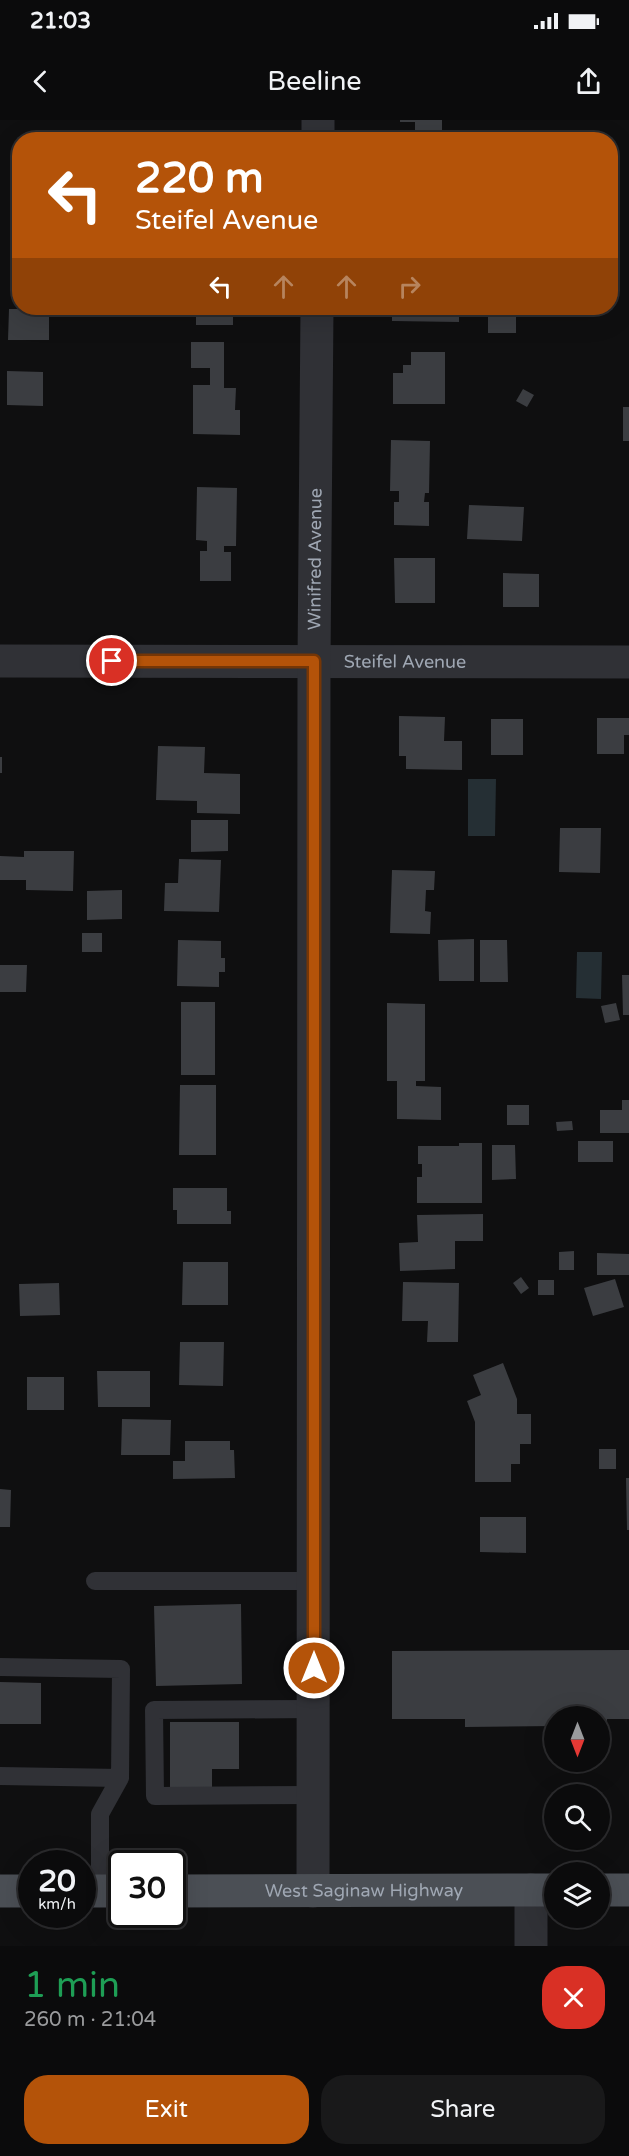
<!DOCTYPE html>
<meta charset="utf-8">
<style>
body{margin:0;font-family:"Varela Round",sans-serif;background:#19191a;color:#f1f3f6;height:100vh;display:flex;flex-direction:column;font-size:22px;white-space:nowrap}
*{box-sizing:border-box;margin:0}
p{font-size:20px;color:#9a9b9d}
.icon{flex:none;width:33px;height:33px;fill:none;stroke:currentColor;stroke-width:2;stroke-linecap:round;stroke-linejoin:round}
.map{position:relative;height:1826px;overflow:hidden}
.panel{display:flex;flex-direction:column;background:#0b0b0c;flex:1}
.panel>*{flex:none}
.banner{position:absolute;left:12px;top:12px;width:606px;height:183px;border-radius:24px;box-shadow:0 6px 24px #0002,0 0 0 2px #2b2b2d;background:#b45309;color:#fff;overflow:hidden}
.needle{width:39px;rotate:180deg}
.tools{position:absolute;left:544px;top:1586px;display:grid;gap:12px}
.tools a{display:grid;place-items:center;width:66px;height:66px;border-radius:50%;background:#0b0b0c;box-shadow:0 6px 24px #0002,0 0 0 2px #2b2b2d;font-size:30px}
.speed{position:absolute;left:18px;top:1730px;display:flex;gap:12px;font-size:30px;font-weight:700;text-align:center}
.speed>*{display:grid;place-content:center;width:78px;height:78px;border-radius:50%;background:#0b0b0c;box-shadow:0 6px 24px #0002,0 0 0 2px #2b2b2d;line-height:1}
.speed small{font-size:15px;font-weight:400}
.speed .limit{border:3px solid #111;border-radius:9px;background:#fff;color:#111}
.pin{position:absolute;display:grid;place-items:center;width:51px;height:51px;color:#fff;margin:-26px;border:3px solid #fff;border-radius:50%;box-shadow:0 2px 6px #0007}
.me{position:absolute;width:66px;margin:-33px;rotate:0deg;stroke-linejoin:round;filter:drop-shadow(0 0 4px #0008)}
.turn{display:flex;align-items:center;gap:21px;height:126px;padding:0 24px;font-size:27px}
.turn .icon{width:78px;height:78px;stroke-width:2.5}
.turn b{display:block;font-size:42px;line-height:51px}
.lanes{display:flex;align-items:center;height:57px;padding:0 24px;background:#0003;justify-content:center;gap:30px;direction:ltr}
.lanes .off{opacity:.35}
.round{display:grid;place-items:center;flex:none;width:63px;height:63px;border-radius:24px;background:#19191a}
.headline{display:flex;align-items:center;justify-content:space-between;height:102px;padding:0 24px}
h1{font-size:36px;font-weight:600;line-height:45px;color:#1e9e55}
.button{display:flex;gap:12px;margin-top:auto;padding:12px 24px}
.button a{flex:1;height:69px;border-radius:24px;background:#b45309;color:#fff;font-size:24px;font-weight:600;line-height:69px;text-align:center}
.button a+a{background:#19191a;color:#f1f3f6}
.status{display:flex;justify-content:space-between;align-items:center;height:42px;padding:0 30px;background:#0b0b0c;direction:ltr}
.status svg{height:16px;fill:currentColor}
header{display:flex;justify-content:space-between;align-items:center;height:78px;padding:0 24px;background:#0b0b0c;font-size:27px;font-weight:600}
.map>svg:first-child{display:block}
.water{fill:#252f34}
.building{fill:#3b3d41}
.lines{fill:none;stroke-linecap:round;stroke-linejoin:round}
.lane{stroke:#303136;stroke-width:18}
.street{stroke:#303136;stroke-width:33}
.primary{stroke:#4b4f55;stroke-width:33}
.route-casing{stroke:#753606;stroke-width:15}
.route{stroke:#b45309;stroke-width:10}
.labels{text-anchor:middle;stroke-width:5;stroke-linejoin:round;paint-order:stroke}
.street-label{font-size:18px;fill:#9fa7b3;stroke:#0a0a0b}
</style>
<div class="status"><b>21:03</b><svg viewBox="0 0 49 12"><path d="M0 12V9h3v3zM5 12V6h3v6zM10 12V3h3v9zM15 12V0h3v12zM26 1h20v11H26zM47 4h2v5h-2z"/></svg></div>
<header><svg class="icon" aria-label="back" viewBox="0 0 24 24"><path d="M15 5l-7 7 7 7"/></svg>Beeline<svg class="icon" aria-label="share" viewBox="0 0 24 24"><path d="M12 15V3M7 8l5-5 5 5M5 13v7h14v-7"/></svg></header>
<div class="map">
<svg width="629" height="1826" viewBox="0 0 629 1826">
<rect width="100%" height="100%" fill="#0f0f10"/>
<path class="water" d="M 468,659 L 496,659 L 495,716 L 468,716 Z
M 577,832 L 602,832 L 601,879 L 576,878 Z"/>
<path class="building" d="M 400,0 L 442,0 L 442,15 L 453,15 L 453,20 L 420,20 L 420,16 L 415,16 L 415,2 L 400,2 Z
M 11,37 L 20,37 L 20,75 L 10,75 Z
M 196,188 L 233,188 L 233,205 L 196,205 Z
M 392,188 L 459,188 L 459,202 L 392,201 Z
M 488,188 L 516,188 L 516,213 L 488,213 Z
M 9,189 L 49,189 L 49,220 L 8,220 Z
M 191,222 L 224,222 L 224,268 L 236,268 L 235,290 L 240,290 L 240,315 L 193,314 L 193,265 L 210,265 L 210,248 L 191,248 Z
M 411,232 L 445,232 L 445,284 L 393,284 L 393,253 L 403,253 L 403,245 L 411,245 Z
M 7,251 L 43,252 L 43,286 L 7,285 Z
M 523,269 L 534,275 L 527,287 L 516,281 Z
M 623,287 L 629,287 L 629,321 L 623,321 Z
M 391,320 L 430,321 L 429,373 L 425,373 L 424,382 L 429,382 L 429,406 L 394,405 L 394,382 L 399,382 L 399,371 L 390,371 Z
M 197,367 L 237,368 L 236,426 L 224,426 L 224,432 L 231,432 L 231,461 L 200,461 L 200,431 L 207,431 L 207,421 L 196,420 Z
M 469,385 L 524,387 L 522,421 L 467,419 Z
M 394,438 L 435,438 L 435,483 L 395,483 Z
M 503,453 L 539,454 L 539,487 L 503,487 Z
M 399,596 L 445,597 L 444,621 L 462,621 L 462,650 L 406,649 L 406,636 L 399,636 Z
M 597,598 L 629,598 L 629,615 L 624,615 L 624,634 L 597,634 Z
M 491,599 L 523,599 L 523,635 L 491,635 Z
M 158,626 L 205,627 L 204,653 L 240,654 L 240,694 L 197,693 L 197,681 L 156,680 Z
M 0,637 L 2,637 L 2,653 L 0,653 Z
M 191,700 L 228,700 L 228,731 L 191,732 Z
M 560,708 L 601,708 L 600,753 L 559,752 Z
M 24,731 L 74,731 L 73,771 L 26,770 L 26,760 L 0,760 L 0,736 L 24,737 Z
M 179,739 L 221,740 L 219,792 L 164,791 L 165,763 L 178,763 Z
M 392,750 L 435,751 L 434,770 L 426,770 L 425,791 L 431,792 L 430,814 L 390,813 Z
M 122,770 L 122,799 L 87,800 L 87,771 Z
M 82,813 L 102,813 L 102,832 L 82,832 Z
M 474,819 L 474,861 L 439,861 L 438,820 Z
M 178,820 L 221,821 L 221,838 L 225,838 L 225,852 L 219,852 L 219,867 L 177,866 Z
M 480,820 L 507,820 L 508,862 L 480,862 Z
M 0,845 L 27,845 L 26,872 L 0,872 Z
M 622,855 L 629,855 L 629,895 L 623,895 Z
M 181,882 L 215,882 L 215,955 L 181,955 Z
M 387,883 L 425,884 L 425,961 L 416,961 L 416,966 L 441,967 L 441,1000 L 397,999 L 397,961 L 387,961 Z
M 616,883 L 620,900 L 605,903 L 601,886 Z
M 180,965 L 216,965 L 216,1035 L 179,1035 Z
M 622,980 L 629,980 L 629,1013 L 600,1013 L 600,990 L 622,990 Z
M 507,985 L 529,985 L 529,1005 L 507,1005 Z
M 572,1001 L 573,1010 L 557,1011 L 556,1002 Z
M 578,1021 L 613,1021 L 613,1042 L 578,1042 Z
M 459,1023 L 482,1023 L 482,1083 L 417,1083 L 417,1057 L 422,1057 L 422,1044 L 418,1044 L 418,1026 L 459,1026 Z
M 492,1025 L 515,1025 L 516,1059 L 492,1060 Z
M 173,1068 L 227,1068 L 227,1091 L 231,1091 L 231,1104 L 177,1104 L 177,1090 L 173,1090 Z
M 483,1094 L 483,1121 L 455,1121 L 455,1149 L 400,1151 L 399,1123 L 418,1122 L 417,1095 Z
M 574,1131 L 574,1150 L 559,1150 L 559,1132 Z
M 597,1133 L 629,1134 L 629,1155 L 597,1155 Z
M 183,1142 L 228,1142 L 228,1185 L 182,1185 Z
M 521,1157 L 529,1168 L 521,1174 L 513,1163 Z
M 615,1159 L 624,1187 L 593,1196 L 584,1168 Z
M 538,1160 L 554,1160 L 554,1175 L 538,1175 Z
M 403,1162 L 459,1163 L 458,1222 L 427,1222 L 428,1201 L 402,1201 Z
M 59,1163 L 60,1195 L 20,1196 L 19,1164 Z
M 180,1222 L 224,1222 L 223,1266 L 179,1265 Z
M 503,1243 L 517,1279 L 517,1294 L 531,1294 L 531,1324 L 520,1324 L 520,1344 L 511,1344 L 511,1362 L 475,1362 L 475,1302 L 467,1281 L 481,1275 L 473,1255 Z
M 97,1251 L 150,1251 L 150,1287 L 98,1287 Z
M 27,1257 L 64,1257 L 64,1290 L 27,1290 Z
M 122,1299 L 171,1300 L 170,1335 L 121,1335 Z
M 185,1321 L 230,1321 L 230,1330 L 234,1330 L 235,1358 L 173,1359 L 173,1341 L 185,1341 Z
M 599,1329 L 616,1329 L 616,1349 L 599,1349 Z
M 626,1358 L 629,1358 L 629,1410 L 627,1410 Z
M 0,1369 L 11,1370 L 10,1407 L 0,1407 Z
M 480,1397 L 526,1397 L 526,1433 L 480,1432 Z
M 241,1484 L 242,1564 L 156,1566 L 154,1486 Z
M 629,1530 L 629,1599 L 607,1599 L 607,1606 L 600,1606 L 600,1596 L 555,1596 L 555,1606 L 465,1607 L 465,1599 L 392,1599 L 392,1531 Z
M 0,1562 L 41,1563 L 41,1604 L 0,1604 Z
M 170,1602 L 239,1602 L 239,1649 L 212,1649 L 212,1671 L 170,1671 Z"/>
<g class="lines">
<path class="lane" d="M 95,1461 L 314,1461
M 0,1547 L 121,1549 L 120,1658
M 0,1656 L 120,1658 L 100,1694 L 100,1771
M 313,1675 L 155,1676 L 154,1590 L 314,1589"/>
<g class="street">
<path d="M 318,20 L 318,0"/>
<path id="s1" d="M 0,541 L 629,542"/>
<path id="s2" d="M 313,1771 L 314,541 L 317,188"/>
<path d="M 531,1826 L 531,1770"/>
</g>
<g class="primary">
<path d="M 600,1770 L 629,1770"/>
<path d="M 0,1771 L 32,1771"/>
<path d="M 82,1771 L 122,1771"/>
<path id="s3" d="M 172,1771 L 555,1770"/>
</g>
</g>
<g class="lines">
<defs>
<path id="route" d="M 112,541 L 314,541 L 314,1548"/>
</defs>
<use href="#route" class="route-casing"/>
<use href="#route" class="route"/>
</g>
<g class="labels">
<g class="street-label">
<text dy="6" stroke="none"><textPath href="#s2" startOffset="1332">Winifred Avenue</textPath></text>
<text dy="6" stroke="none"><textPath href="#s1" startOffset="405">Steifel Avenue</textPath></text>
<text dy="6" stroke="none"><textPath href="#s3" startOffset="192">West Saginaw Highway</textPath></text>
</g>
</g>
</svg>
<div class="tools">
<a><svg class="needle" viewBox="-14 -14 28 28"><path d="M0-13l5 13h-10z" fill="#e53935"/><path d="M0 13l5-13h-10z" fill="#9a9b9d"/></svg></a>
<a><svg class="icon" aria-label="search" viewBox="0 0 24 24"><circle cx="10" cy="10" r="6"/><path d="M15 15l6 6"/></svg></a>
<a><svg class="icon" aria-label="layers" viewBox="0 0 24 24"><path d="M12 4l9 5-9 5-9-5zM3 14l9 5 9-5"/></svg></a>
</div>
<div class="speed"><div>20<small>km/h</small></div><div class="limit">30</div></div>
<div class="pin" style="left:112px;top:541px;background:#d93025"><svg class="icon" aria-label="arrive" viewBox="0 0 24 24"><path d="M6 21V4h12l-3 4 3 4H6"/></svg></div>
<svg class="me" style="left:314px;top:1548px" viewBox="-20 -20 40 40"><circle r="17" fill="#b45309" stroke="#fff" stroke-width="3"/><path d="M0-11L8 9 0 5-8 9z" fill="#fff"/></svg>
<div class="banner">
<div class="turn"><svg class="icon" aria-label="left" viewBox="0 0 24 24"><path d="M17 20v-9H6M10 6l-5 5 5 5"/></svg><div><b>220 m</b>Steifel Avenue</div></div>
<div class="lanes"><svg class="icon" aria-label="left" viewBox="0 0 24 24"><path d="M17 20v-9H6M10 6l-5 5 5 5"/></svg><svg class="icon off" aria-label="ahead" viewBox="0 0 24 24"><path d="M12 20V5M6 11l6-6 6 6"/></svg><svg class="icon off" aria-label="ahead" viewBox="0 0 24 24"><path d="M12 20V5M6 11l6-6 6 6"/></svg><svg class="icon off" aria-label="right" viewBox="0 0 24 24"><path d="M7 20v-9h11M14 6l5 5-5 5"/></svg></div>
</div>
</div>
<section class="panel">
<div class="headline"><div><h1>1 min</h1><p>260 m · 21:04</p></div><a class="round" style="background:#d93025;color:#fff"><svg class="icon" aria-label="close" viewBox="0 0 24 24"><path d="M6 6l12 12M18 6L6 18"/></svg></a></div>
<div class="button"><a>Exit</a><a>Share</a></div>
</section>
